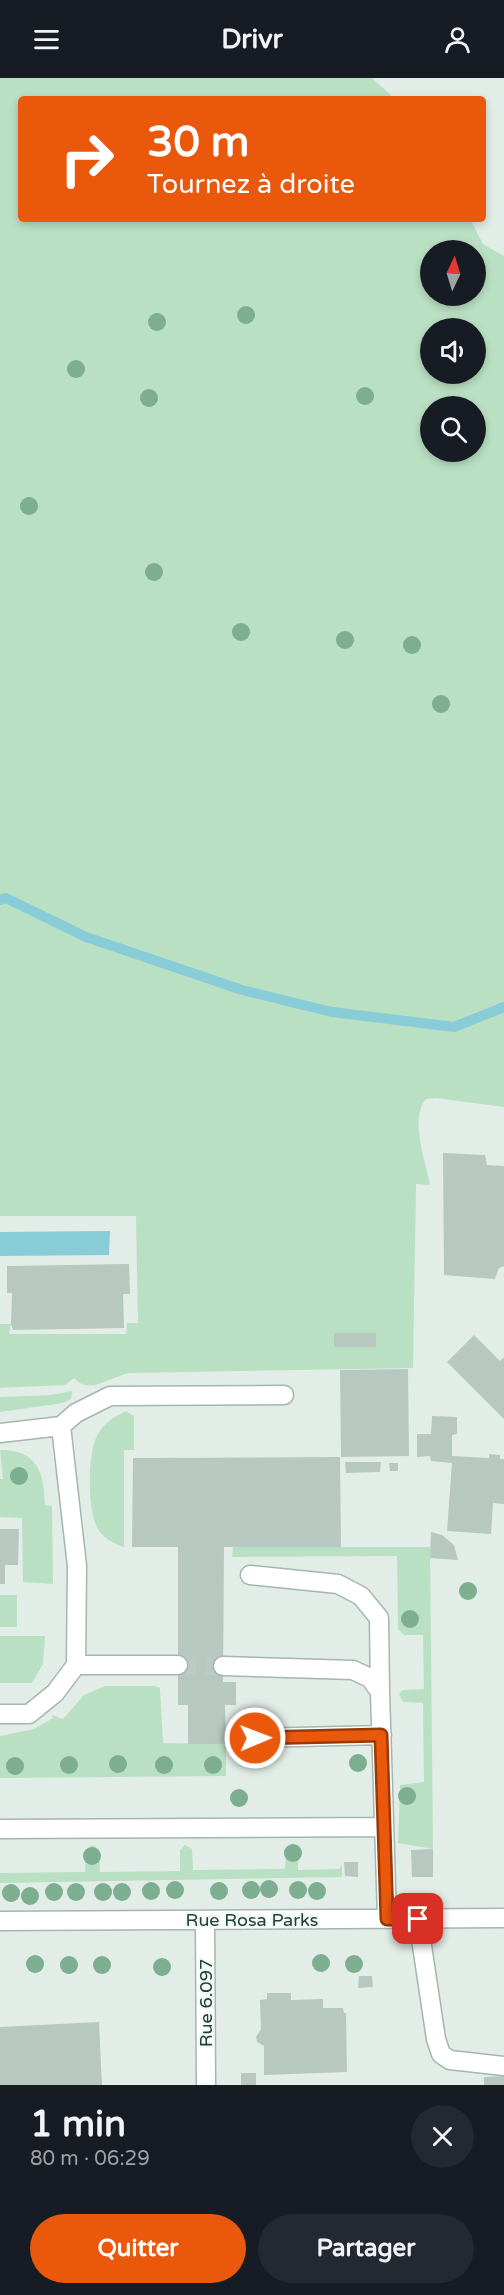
<!DOCTYPE html>
<html lang="fr">
<meta charset="utf-8">
<style>
body{margin:0;font-family:"Varela Round",sans-serif;background:#242831;color:#f1f3f6;height:100vh;display:flex;flex-direction:column;font-size:22px;white-space:nowrap}
*{box-sizing:border-box;margin:0}
p{font-size:20px;color:#9ea1a6}
.icon{flex:none;width:33px;height:33px;fill:none;stroke:currentColor;stroke-width:2;stroke-linecap:round;stroke-linejoin:round}
.map{position:relative;height:2007px;overflow:hidden}
.details{display:flex;flex-direction:column;background:#171b24;flex:1}
.details>*{flex:none}
.top-card{position:absolute;left:18px;top:18px;width:468px;height:126px;border-radius:6px;box-shadow:0 3px 9px #0003;background:#ea580c;color:#fff;overflow:hidden}
.needle{width:39px;rotate:4deg}
.fabs{position:absolute;left:420px;top:162px;display:grid;gap:12px}
.fabs a{display:grid;place-items:center;width:66px;height:66px;border-radius:50%;background:#171b24;box-shadow:0 3px 9px #0003;font-size:30px}
.pin{position:absolute;display:grid;place-items:center;width:51px;height:51px;color:#fff;margin:-26px;border-radius:12px;box-shadow:0 3px 9px #0006}
.me{position:absolute;width:66px;margin:-33px;rotate:89deg;stroke-linejoin:round;filter:drop-shadow(0 0 4px #0008)}
.turn{display:flex;align-items:center;gap:21px;height:126px;padding:0 30px;font-size:27px}
.turn .icon{width:78px;height:78px;stroke-width:2.5}
.turn b{display:block;font-size:42px;line-height:51px}
.round{display:grid;place-items:center;flex:none;width:63px;height:63px;border-radius:32px;background:#242831}
.head{display:flex;align-items:center;justify-content:space-between;height:102px;padding:0 30px}
h1{font-size:36px;font-weight:700;line-height:45px}
.cta{display:flex;gap:12px;margin-top:auto;padding:12px 30px}
.cta a{flex:1;height:69px;border-radius:36px;background:#ea580c;color:#fff;font-size:24px;font-weight:700;line-height:69px;text-align:center}
.cta a+a{background:#242831;color:#f1f3f6}
header{display:flex;justify-content:space-between;align-items:center;height:78px;padding:0 30px;background:#171b24;font-size:27px;font-weight:700}
.map>svg:first-child{display:block}
.green{fill:#bae0c3;fill-rule:evenodd}
.water{fill:#87ccd6}
.lines{fill:none;stroke-linecap:round;stroke-linejoin:round}
.stream{stroke:#87ccd6;stroke-width:10}
.building{fill:#b7c8c1}
.minor-tunnel{stroke:#bbcac5;stroke-width:18;stroke-dasharray:18 9;stroke-linecap:butt}
.minor-casing{stroke:#a4b6af;stroke-width:21}
.minor{stroke:#fff;stroke-width:18}
.tree{fill:#7cae8f}
.route-casing{stroke:#983908;stroke-width:15}
.route{stroke:#ea580c;stroke-width:10}
.labels{text-anchor:middle;stroke-width:4.5;stroke-linejoin:round;paint-order:stroke}
.street-label{font-size:18px;fill:#214037;stroke:#f3f9f6}
</style>
<header><svg class="icon" aria-label="menu" viewBox="0 0 24 24"><path d="M4 6h16M4 12h16M4 18h16"/></svg>Drivr<svg class="icon" aria-label="person" viewBox="0 0 24 24"><circle cx="12" cy="8" r="4"/><path d="M4 21q1-7 8-7t8 7"/></svg></header>
<div class="map">
<svg width="504" height="2007" viewBox="0 0 504 2007">
<rect width="100%" height="100%" fill="#e2ede8"/>
<path class="green" d="M 0,0 L 372,0 L 395,21 L 21,21 L 21,141 L 470,141 L 483,166 L 504,178 L 504,1029 L 436,1020 L 426,1021 C 409,1042 426,1083 430,1107 L 416,1106 L 413,1290 L 130,1295 C 108,1299 90,1318 74,1300 L 65,1307 L 0,1310 L 0,1246 L 11,1246 L 9,1256 L 126,1256 L 127,1245 L 138,1245 L 136,1138 L 0,1138 ZM 430,172 L 476,172 L 476,218 L 430,218 ZM 430,250 L 476,250 L 476,296 L 430,296 ZM 430,328 L 476,328 L 476,374 L 430,374 Z
M 72,1313 L 71,1321 L 63,1325 L 0,1334 L 0,1319 L 51,1317 Z
M 126,1333 L 134,1338 L 134,1372 L 124,1372 L 124,1469 C 114,1466 103,1460 98,1451 C 87,1433 87,1373 98,1356 C 104,1345 115,1338 126,1333 Z
M 0,1372 C 38,1372 44,1395 45,1427 L 52,1428 L 53,1506 L 23,1504 L 22,1440 L 0,1439 L 0,1401 L 3,1401 Z
M 233,1469 L 430,1469 L 433,1771 L 398,1765 L 400,1707 L 424,1704 L 423,1625 L 403,1624 L 399,1616 L 403,1612 L 424,1611 L 423,1557 L 404,1557 L 398,1551 L 397,1478 L 232,1479 Z
M 0,1517 L 17,1517 L 17,1549 L 0,1549 Z
M 0,1558 L 45,1558 L 43,1586 L 32,1605 L 0,1605 Z
M 105,1608 L 155,1608 L 160,1610 L 163,1665 L 226,1666 L 226,1698 L 0,1700 L 0,1658 L 34,1651 L 53,1640 L 52,1637 L 63,1641 L 84,1617 Z
M 293,1765 L 298,1770 L 298,1792 L 339,1791 L 342,1787 L 342,1799 L 0,1805 L 0,1795 L 85,1794 L 86,1772 L 92,1767 L 99,1771 L 100,1794 L 180,1793 L 180,1772 L 185,1767 L 192,1771 L 193,1792 L 285,1791 L 286,1770 Z"/>
<path class="water" d="M 110,1153 L 109,1177 L 0,1178 L 0,1154 Z"/>
<g class="lines">
<path class="stream" d="M 0,822 L 6,820 L 86,859 L 242,912 L 332,934 L 454,949 L 504,929"/>
</g>
<path class="building" d="M 443,1075 L 485,1077 L 487,1087 L 504,1088 L 504,1188 L 499,1190 L 495,1201 L 444,1197 Z
M 129,1186 L 130,1216 L 123,1216 L 124,1250 L 13,1252 L 11,1246 L 12,1215 L 7,1215 L 7,1188 Z
M 334,1255 L 376,1255 L 376,1269 L 334,1269 Z
M 474,1257 L 500,1283 L 504,1279 L 504,1341 L 447,1284 Z
M 408,1291 L 409,1378 L 341,1379 L 340,1292 Z
M 432,1338 L 457,1339 L 457,1356 L 452,1357 L 452,1378 L 489,1380 L 489,1376 L 500,1377 L 500,1381 L 504,1381 L 504,1426 L 493,1425 L 491,1456 L 447,1453 L 452,1385 L 431,1383 L 430,1378 L 417,1379 L 417,1356 L 431,1356 Z
M 340,1379 L 341,1469 L 224,1469 L 223,1604 L 236,1604 L 236,1627 L 225,1627 L 226,1666 L 188,1666 L 188,1627 L 178,1627 L 178,1469 L 132,1469 L 133,1380 Z
M 345,1384 L 381,1384 L 380,1394 L 346,1395 Z
M 389,1385 L 398,1385 L 398,1393 L 390,1393 Z
M 0,1451 L 19,1451 L 18,1487 L 5,1487 L 5,1506 L 0,1506 Z
M 431,1454 L 442,1457 L 454,1467 L 458,1482 L 430,1480 Z
M 433,1771 L 433,1799 L 412,1799 L 411,1772 Z
M 344,1784 L 358,1784 L 358,1799 L 345,1798 Z
M 359,1898 L 372,1898 L 373,1909 L 358,1910 Z
M 267,1915 L 291,1915 L 291,1922 L 323,1921 L 323,1930 L 343,1930 L 344,1935 L 346,1935 L 347,1994 L 264,1997 L 264,1968 L 257,1964 L 256,1959 L 261,1951 L 260,1922 L 267,1921 Z
M 99,1944 L 102,2007 L 0,2007 L 0,1949 Z
M 241,1995 L 256,1995 L 256,2007 L 241,2007 Z
M 504,1998 L 504,2007 L 484,2007 L 484,1999 Z"/>
<g class="lines">
<path class="minor-tunnel" d="M 178,1587 L 223,1588"/>
<defs>
<path id="minor" d="M 61,1348 L 76,1335 L 110,1318 L 284,1317
M 0,1355 L 61,1348 L 77,1488 L 76,1587 L 178,1587
M 250,1497 L 338,1506 L 361,1518 L 379,1540 L 380,1614
M 223,1588 L 353,1592 L 370,1600 L 380,1614 L 387,1841
M 0,1636 L 29,1636 L 55,1615 L 76,1587
M 255,1660 L 382,1657
M 0,1751 L 384,1749
M 418,1841 L 436,1961 L 441,1976 L 450,1982 L 504,1988
M 205,1842 L 206,2007
M 0,1843 L 504,1840"/>
</defs>
<use href="#minor" class="minor-casing"/>
<use href="#minor" class="minor"/>
</g>
<g class="tree">
<circle cx="246" cy="237" r="9"/>
<circle cx="157" cy="244" r="9"/>
<circle cx="76" cy="291" r="9"/>
<circle cx="365" cy="318" r="9"/>
<circle cx="149" cy="320" r="9"/>
<circle cx="29" cy="428" r="9"/>
<circle cx="154" cy="494" r="9"/>
<circle cx="241" cy="554" r="9"/>
<circle cx="345" cy="562" r="9"/>
<circle cx="412" cy="567" r="9"/>
<circle cx="441" cy="626" r="9"/>
<circle cx="19" cy="1398" r="9"/>
<circle cx="468" cy="1513" r="9"/>
<circle cx="410" cy="1541" r="9"/>
<circle cx="358" cy="1685" r="9"/>
<circle cx="118" cy="1686" r="9"/>
<circle cx="69" cy="1687" r="9"/>
<circle cx="164" cy="1687" r="9"/>
<circle cx="213" cy="1687" r="9"/>
<circle cx="15" cy="1688" r="9"/>
<circle cx="407" cy="1718" r="9"/>
<circle cx="239" cy="1720" r="9"/>
<circle cx="293" cy="1775" r="9"/>
<circle cx="92" cy="1778" r="9"/>
<circle cx="269" cy="1811" r="9"/>
<circle cx="175" cy="1812" r="9"/>
<circle cx="251" cy="1812" r="9"/>
<circle cx="298" cy="1812" r="9"/>
<circle cx="151" cy="1813" r="9"/>
<circle cx="219" cy="1813" r="9"/>
<circle cx="317" cy="1813" r="9"/>
<circle cx="54" cy="1814" r="9"/>
<circle cx="76" cy="1814" r="9"/>
<circle cx="103" cy="1814" r="9"/>
<circle cx="122" cy="1814" r="9"/>
<circle cx="11" cy="1815" r="9"/>
<circle cx="30" cy="1818" r="9"/>
<circle cx="321" cy="1885" r="9"/>
<circle cx="35" cy="1886" r="9"/>
<circle cx="354" cy="1886" r="9"/>
<circle cx="69" cy="1887" r="9"/>
<circle cx="102" cy="1887" r="9"/>
<circle cx="162" cy="1889" r="9"/>
</g>
<g class="lines">
<defs>
<path id="route" d="M 255,1660 L 381,1657 L 387,1841 L 418,1841"/>
</defs>
<use href="#route" class="route-casing"/>
<use href="#route" class="route"/>
</g>
<g class="labels">
<g class="street-label">
<text x="252" y="1848">Rue Rosa Parks</text>
<text transform="translate(206 1925) rotate(-90)" y="6">Rue 6.097</text>
</g>
</g>
</svg>
<div class="fabs">
<a><svg class="needle" viewBox="-14 -14 28 28"><path d="M0-13l5 13h-10z" fill="#e53935"/><path d="M0 13l5-13h-10z" fill="#9ea1a6"/></svg></a>
<a><svg class="icon" aria-label="sound" viewBox="0 0 24 24"><path d="M4 9h4l5-4v14l-5-4H4zM17 9q2 3 0 6"/></svg></a>
<a><svg class="icon" aria-label="search" viewBox="0 0 24 24"><circle cx="10" cy="10" r="6"/><path d="M15 15l6 6"/></svg></a>
</div>
<div class="pin" style="left:418px;top:1841px;background:#d93025"><svg class="icon" aria-label="arrive" viewBox="0 0 24 24"><path d="M6 21V4h12l-3 4 3 4H6"/></svg></div>
<svg class="me" style="left:255px;top:1660px" viewBox="-20 -20 40 40"><circle r="17" fill="#ea580c" stroke="#fff" stroke-width="3"/><path d="M0-11L8 9 0 5-8 9z" fill="#fff"/></svg>
<div class="top-card">
<div class="turn"><svg class="icon" aria-label="right" viewBox="0 0 24 24"><path d="M7 20v-9h11M14 6l5 5-5 5"/></svg><div><b>30 m</b>Tournez à droite</div></div>
</div>
</div>
<section class="details">
<div class="head"><div><h1>1 min</h1><p>80 m · 06:29</p></div><a class="round"><svg class="icon" aria-label="close" viewBox="0 0 24 24"><path d="M6 6l12 12M18 6L6 18"/></svg></a></div>
<div class="cta"><a>Quitter</a><a>Partager</a></div>
</section>
